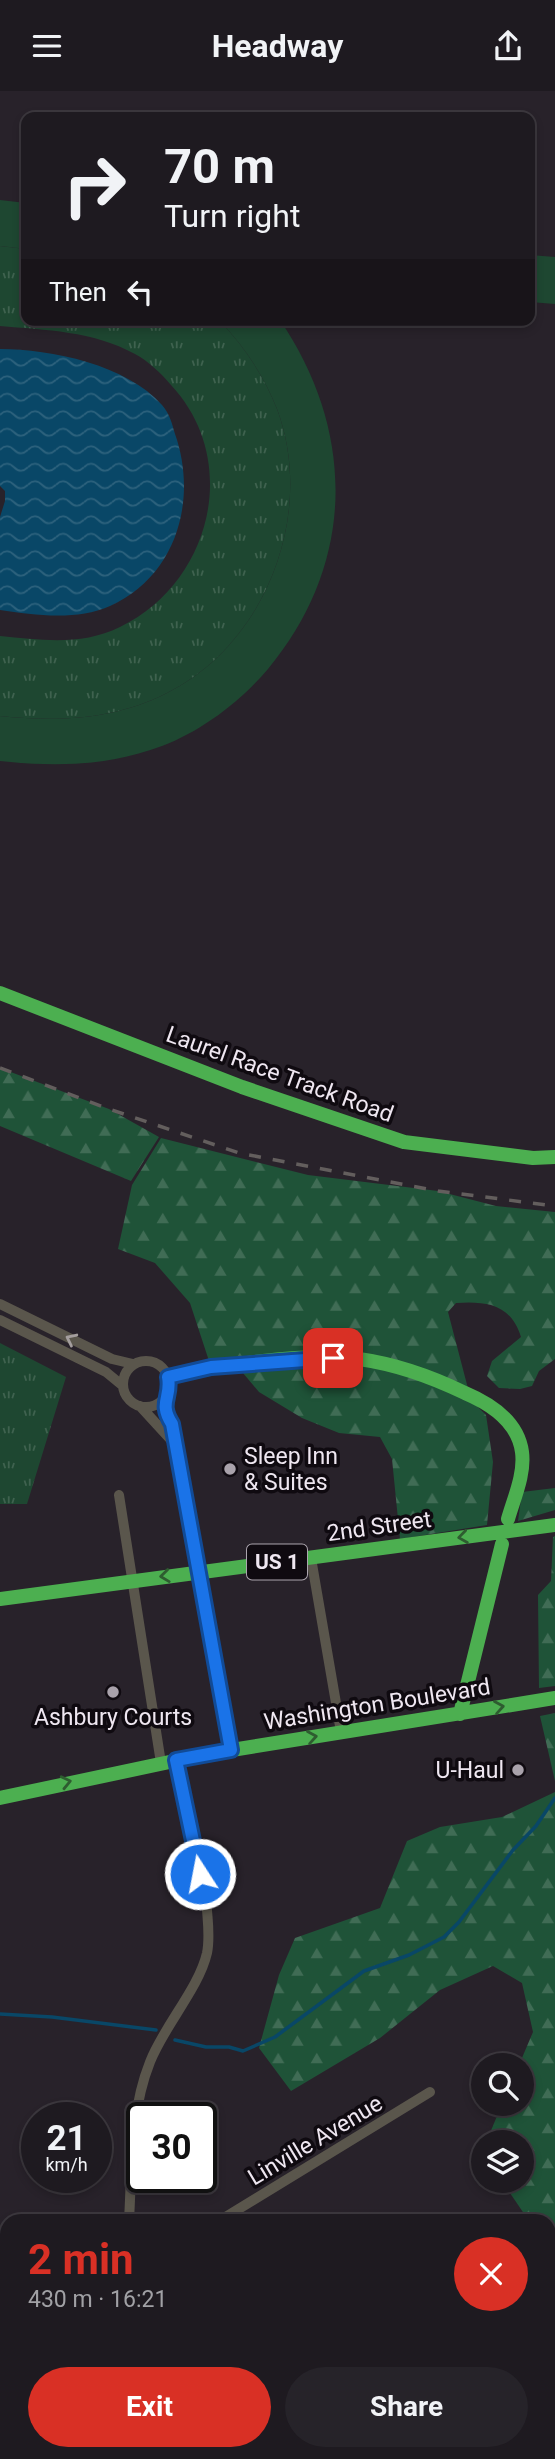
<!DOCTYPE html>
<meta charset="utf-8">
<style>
body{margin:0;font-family:Roboto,sans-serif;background:#262329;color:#f1f3f6;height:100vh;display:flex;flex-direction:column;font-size:26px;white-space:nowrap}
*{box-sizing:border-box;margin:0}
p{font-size:23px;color:#a1a1a5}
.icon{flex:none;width:38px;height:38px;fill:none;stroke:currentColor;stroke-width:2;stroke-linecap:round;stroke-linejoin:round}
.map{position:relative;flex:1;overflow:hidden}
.drawer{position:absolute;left:0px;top:2123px;width:556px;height:247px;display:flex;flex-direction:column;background:#1e1a20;border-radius:21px 21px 0 0;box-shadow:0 4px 10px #0003,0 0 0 2px #3c383e}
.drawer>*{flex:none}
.top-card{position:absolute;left:21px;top:21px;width:514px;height:214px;border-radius:14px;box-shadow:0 4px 10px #0003,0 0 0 2px #3c383e;background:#1e1a20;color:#f1f3f6;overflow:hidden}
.fabs{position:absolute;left:471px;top:1962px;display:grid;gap:14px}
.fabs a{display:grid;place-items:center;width:63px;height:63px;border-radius:50%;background:#1e1a20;box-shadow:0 4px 10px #0003,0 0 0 2px #3c383e;font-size:35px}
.speed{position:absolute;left:21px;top:2011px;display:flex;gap:14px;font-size:35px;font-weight:700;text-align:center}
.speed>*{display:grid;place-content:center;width:91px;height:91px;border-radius:50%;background:#1e1a20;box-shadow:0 4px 10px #0003,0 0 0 2px #3c383e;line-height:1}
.speed small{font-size:18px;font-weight:400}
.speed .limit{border:4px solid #111;border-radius:10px;background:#fff;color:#111}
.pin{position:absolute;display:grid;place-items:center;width:60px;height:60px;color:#fff;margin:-30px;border-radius:14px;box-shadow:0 4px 10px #0006}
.me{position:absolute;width:77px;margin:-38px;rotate:349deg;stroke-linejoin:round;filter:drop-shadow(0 0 5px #0008)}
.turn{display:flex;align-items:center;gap:24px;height:147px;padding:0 28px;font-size:32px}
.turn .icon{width:91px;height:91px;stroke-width:2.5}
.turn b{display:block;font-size:49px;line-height:60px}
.then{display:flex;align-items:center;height:66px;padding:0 28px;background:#0003;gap:14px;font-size:26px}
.round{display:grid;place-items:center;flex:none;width:74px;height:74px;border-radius:37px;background:#262329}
.headline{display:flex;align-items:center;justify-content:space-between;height:119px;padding:0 28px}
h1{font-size:42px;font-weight:700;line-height:52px;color:#d93025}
.button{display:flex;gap:14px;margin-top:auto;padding:14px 28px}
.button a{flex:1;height:80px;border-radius:42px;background:#d93025;color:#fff;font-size:28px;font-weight:700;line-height:80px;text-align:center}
.button a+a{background:#262329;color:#f1f3f6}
header{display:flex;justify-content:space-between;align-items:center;height:91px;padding:0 28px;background:#1e1a20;font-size:32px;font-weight:700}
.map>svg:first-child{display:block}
.grass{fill:url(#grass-tufts)}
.forest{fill:url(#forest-firs)}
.green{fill:#1e4731}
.water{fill:url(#water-waves)}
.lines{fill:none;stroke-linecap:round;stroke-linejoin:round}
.stream{stroke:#094767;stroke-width:3.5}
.street{stroke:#5a564c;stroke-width:10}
.fast{stroke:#4caf50;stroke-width:14}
.rail{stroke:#635e5d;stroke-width:3.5;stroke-dasharray:12 12;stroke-linecap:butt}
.oneway{stroke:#a49e9e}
.oneway2{stroke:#2e5c30}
.route-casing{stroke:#114b97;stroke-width:18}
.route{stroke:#1a73e8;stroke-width:12}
.poi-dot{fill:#a9a2ab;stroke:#0f0a10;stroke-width:2.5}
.labels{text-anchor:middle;stroke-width:7;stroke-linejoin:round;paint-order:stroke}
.shield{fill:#0f0a10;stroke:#aca5ae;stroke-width:2}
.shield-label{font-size:21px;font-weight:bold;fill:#efe7f1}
.street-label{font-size:23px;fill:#efe7f1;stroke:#0f0a10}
.poi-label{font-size:23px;fill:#efe7f1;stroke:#0f0a10;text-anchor:start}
</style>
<header><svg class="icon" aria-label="menu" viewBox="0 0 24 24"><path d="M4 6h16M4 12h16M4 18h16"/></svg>Headway<svg class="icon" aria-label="share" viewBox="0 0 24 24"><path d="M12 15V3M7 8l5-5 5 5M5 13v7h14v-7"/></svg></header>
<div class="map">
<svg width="555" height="2368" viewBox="0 0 555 2368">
<defs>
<pattern id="grass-tufts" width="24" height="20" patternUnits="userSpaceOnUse" patternTransform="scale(1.75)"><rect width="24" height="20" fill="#1e4731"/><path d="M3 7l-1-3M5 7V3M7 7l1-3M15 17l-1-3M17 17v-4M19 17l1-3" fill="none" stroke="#3f624f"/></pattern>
<pattern id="forest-firs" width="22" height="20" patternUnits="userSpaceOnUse" patternTransform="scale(1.75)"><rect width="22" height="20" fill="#1f5338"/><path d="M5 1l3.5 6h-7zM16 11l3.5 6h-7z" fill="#406c55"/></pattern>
<pattern id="water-waves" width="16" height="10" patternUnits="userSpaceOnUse" patternTransform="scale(1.75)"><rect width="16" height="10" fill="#094767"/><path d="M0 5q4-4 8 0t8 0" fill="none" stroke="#2d627d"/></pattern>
</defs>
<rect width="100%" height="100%" fill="#28222a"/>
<path class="grass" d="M 0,155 L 26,158 L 26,229 L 219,229 C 244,255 264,285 277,318 C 316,422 266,553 167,602 C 114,629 58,631 0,625 L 0,545 C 41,549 82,555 120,536 C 211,492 242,370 171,294 C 161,282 148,270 135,263 C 93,240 46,239 0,235 Z
M 0,1252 L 66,1286 L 27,1413 L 0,1413 Z"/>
<path class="forest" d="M 0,977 L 109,1018 L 159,1046 L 131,1090 L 0,1035 Z
M 161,1047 L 308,1084 L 438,1100 L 496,1115 L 555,1121 L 555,1268 L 539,1280 L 532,1295 L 520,1298 L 499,1297 L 487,1285 L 492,1270 L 521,1246 C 511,1213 486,1210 456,1212 L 448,1221 L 471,1309 L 486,1324 L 493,1371 L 487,1434 L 400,1448 L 392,1368 L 380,1346 L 339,1342 L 302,1327 L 259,1301 L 243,1282 L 211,1276 L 190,1212 L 155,1172 L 118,1158 L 132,1094 Z
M 555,1397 L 555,1419 L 518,1430 L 522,1401 Z
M 555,1445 L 555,1595 L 539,1597 L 538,1504 L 551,1490 L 553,1446 Z
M 555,1622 L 555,1690 L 540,1625 Z
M 555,1701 L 555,2164 L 550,2159 L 550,2130 L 529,2130 L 510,2102 L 506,2090 L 522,2090 L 522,2051 L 493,2051 L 490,2042 L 502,2013 L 522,2012 L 522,1974 L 519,1974 L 533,1941 L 522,1892 L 493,1875 L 440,1899 L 380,1947 L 291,2000 L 259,1957 L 279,1884 L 295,1847 L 380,1817 L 407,1750 L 440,1736 L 502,1726 Z"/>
<path class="green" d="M 0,109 L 26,112 L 26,158 L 0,155 Z
M 530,164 L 555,166 L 555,213 L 530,211 Z
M 219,229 L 280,229 C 356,341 356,472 268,578 C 241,610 202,640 162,655 C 109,675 56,676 0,670 L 0,625 C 58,631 114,629 167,602 C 266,553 316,422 277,318 C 264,285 244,255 219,229 Z"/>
<path class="water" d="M 0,258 C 51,258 127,274 162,314 C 170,323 172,333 175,343 C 198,408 177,485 110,515 C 76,530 35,524 0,519 L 0,426 L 5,410 L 5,400 L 0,395 Z"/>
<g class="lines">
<path class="stream" d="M 0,1923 L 52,1926 L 156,1939
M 175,1949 L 206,1956 L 229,1956 L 243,1960 L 275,1946 L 364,1880 L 409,1864 L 444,1846 L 459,1831 L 513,1759 L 536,1735 L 555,1707"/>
<path class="street" d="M 0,1213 L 112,1268 L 133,1273
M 0,1229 L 106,1281 L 123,1295
M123 1293a23 23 0 1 1 46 0a23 23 0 1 1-46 0Z
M 167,1304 L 164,1315 L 171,1333 L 231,1659
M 140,1315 L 173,1351
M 119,1404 L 161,1672
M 311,1467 L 341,1641
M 129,2130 C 132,2077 130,2021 150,1971 C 164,1935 199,1897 207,1862 C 210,1847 208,1833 207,1819 L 176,1669
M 219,2130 L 430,2001
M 113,2368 L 113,2362
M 246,2368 L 255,2362"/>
<path class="fast" d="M 0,902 L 242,996 L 404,1051 L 533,1067 L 555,1066
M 168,1286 C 223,1274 303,1261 359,1268 C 395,1273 432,1286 465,1302 C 491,1313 518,1331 522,1361 C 525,1383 514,1407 508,1428
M 0,1508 L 555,1434
M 460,1623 L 502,1453
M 0,1707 L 207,1663 L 555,1607"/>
<path class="rail" d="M 0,977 L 109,1018 L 239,1062 L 438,1100 L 555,1115"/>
</g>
<defs><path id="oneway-chevron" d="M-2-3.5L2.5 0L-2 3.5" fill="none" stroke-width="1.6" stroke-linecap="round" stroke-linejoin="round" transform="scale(1.75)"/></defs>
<use class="oneway" href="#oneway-chevron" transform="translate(71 1248) rotate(-154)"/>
<g class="oneway2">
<use href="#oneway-chevron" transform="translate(463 1446) rotate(172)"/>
<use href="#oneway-chevron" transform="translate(165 1485) rotate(173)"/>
<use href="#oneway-chevron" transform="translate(499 1616) rotate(-10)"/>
<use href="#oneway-chevron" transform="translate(312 1646) rotate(-10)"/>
<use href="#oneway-chevron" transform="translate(66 1691) rotate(-13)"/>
</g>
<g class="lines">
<defs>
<path id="route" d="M 200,1783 L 176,1669 L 231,1659 L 172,1333 C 158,1311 172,1307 168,1286 L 211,1276 L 333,1267"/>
</defs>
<use href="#route" class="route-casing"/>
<use href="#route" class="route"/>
</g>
<g class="poi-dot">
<circle cx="230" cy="1378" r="7"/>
<circle cx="113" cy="1601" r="7"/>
<circle cx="518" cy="1679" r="7"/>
</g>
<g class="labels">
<rect class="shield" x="247" y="1453.5" width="60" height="35" rx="5"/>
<g class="shield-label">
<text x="277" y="1478">US 1</text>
</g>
<g class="street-label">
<text transform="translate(280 983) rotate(20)" y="8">Laurel Race Track Road</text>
<text transform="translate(379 1435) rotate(-8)" y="8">2nd Street</text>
<text transform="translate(377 1613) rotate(-9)" y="8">Washington Boulevard</text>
<text transform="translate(315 2049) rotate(-31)" y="8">Linville Avenue</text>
</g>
<g class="poi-label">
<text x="244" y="1373">Sleep Inn<tspan x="244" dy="26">&amp; Suites</tspan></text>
<text x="113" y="1634" text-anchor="middle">Ashbury Courts</text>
<text x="504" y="1687" text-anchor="end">U-Haul</text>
</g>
</g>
</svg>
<div class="fabs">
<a><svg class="icon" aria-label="search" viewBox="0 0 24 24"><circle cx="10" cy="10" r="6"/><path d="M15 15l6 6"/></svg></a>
<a><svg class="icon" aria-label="layers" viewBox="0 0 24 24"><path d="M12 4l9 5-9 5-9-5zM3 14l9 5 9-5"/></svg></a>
</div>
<div class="speed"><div>21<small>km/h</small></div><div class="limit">30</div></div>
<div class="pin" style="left:333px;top:1267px;background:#d93025"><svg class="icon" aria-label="arrive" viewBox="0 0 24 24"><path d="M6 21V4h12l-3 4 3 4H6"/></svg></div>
<svg class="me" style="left:200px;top:1783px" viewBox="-20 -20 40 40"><circle r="17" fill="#1a73e8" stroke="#fff" stroke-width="3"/><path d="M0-11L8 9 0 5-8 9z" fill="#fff"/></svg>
<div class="top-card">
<div class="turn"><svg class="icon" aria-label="right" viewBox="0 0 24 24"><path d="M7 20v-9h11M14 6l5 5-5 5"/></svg><div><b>70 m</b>Turn right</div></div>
<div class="then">Then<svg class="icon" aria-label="left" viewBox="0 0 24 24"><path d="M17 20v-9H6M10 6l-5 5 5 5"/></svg></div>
</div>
<section class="drawer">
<div class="headline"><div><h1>2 min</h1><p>430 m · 16:21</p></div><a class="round" style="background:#d93025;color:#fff"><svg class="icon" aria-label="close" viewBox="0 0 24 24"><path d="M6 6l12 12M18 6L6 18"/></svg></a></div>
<div class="button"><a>Exit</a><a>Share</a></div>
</section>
</div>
